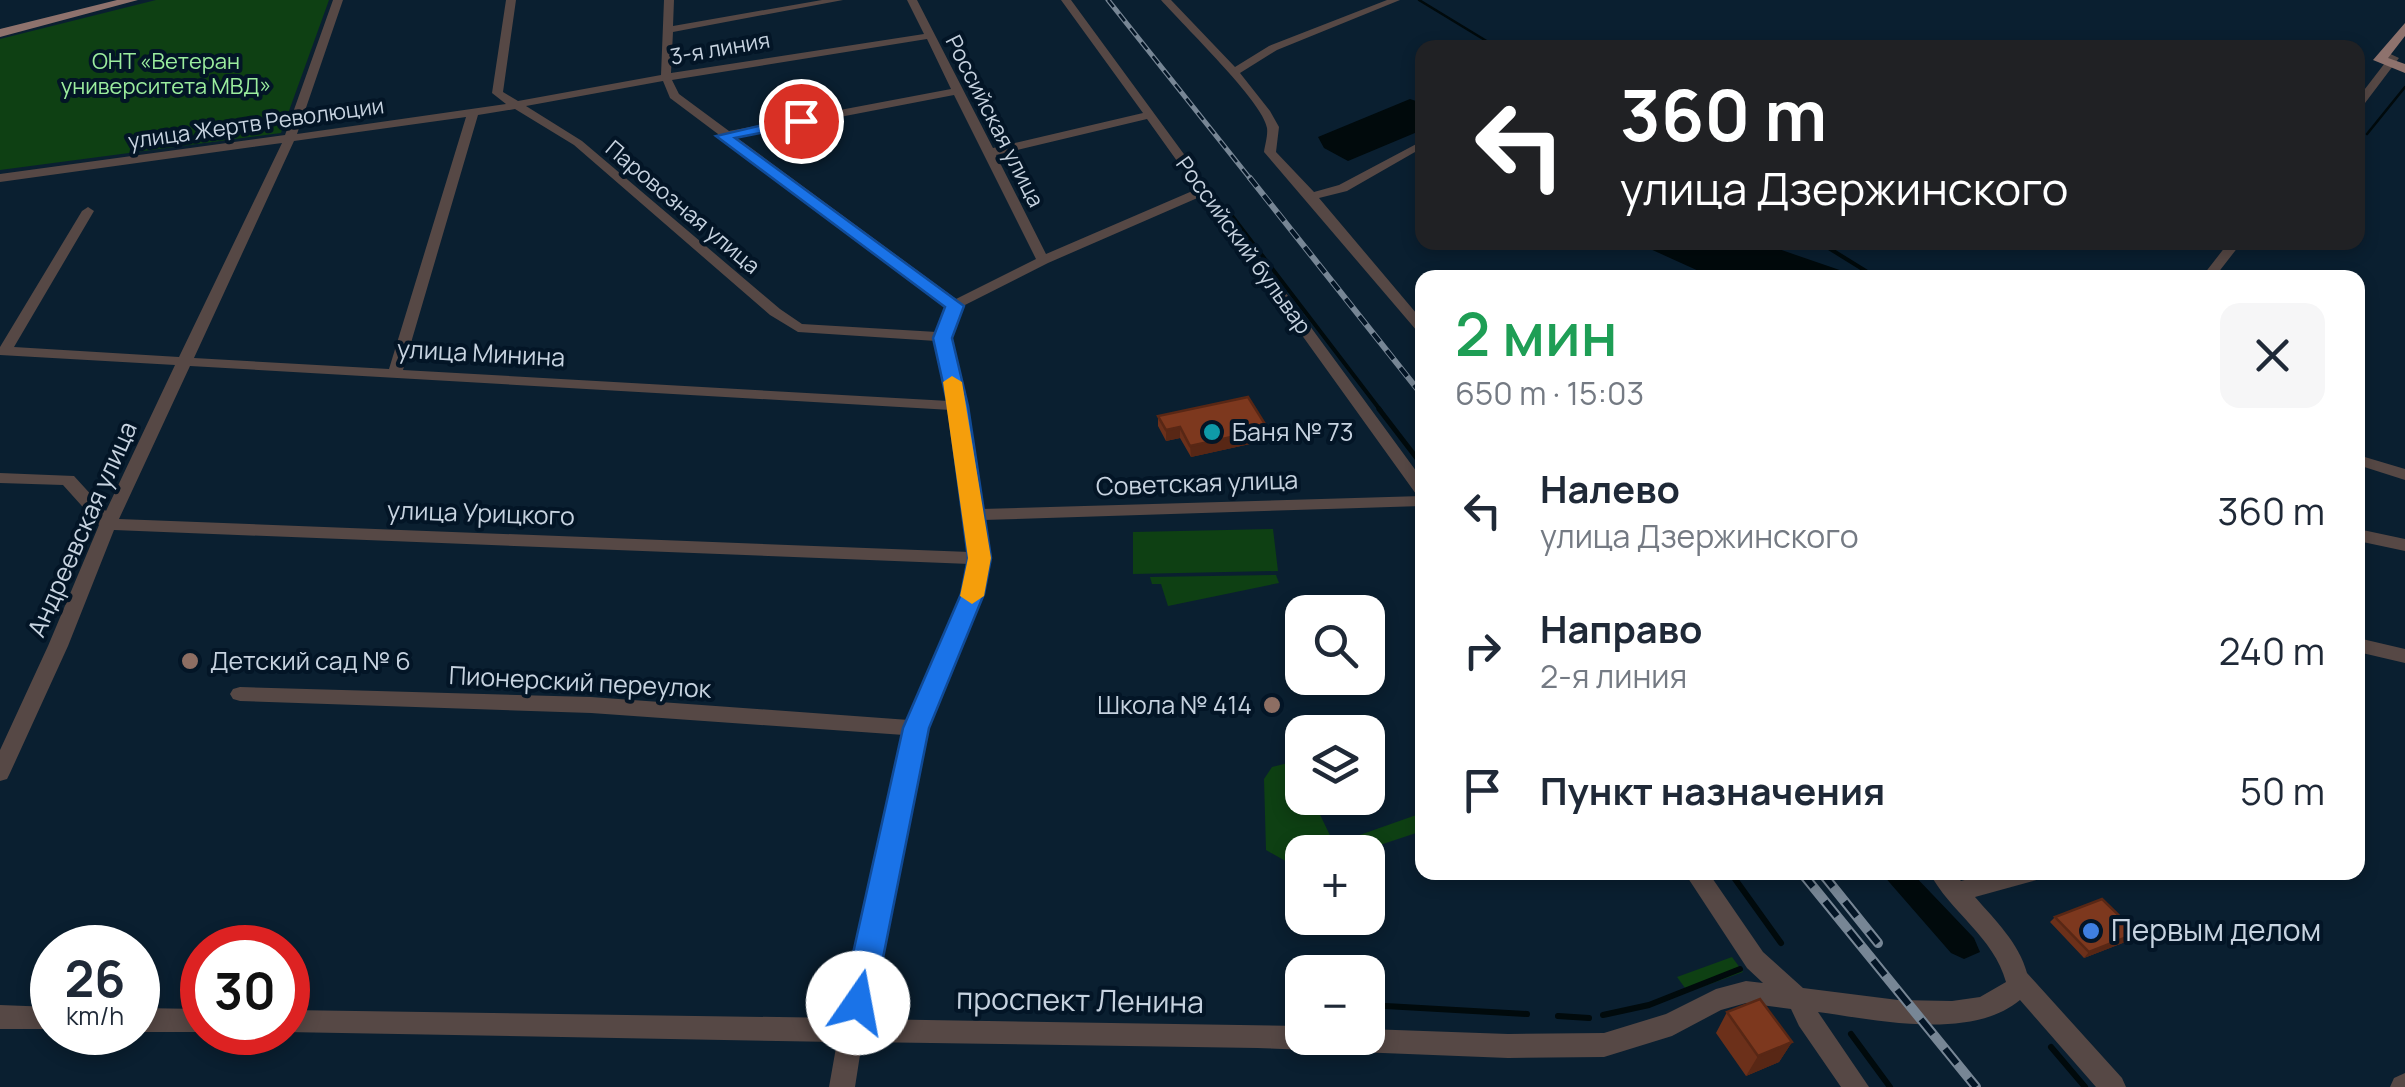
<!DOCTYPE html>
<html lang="ru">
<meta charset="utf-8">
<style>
body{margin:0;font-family:Manrope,sans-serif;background:#f6f6f7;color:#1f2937;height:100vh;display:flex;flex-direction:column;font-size:38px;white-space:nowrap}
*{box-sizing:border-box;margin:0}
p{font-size:32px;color:#747a83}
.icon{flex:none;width:55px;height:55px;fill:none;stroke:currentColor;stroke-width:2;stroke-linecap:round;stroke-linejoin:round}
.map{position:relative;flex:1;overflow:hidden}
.sheet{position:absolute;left:1415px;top:270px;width:950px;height:610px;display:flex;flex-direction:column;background:#fff;border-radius:20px;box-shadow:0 5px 15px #0003}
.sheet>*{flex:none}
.hud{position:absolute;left:1415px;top:40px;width:950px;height:210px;border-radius:20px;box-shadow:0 5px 15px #0003;background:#202124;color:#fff;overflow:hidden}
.fabs{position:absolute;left:1285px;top:595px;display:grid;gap:20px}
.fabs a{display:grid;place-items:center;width:100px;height:100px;border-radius:20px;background:#fff;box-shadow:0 5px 15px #0003;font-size:50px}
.speed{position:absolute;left:30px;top:925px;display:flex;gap:20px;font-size:50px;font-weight:700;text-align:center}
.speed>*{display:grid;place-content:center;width:130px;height:130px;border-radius:50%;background:#fff;box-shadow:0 5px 15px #0003;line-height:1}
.speed small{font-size:25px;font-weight:400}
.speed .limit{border:15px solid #d22;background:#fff;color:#111}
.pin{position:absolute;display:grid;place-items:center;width:85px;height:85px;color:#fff;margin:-42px;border:5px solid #fff;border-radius:50%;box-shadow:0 2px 10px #0007}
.me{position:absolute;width:110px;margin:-55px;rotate:12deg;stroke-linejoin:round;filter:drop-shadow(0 0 8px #0008)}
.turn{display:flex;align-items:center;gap:35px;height:210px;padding:0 40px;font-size:45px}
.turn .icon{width:130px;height:130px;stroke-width:2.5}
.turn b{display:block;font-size:70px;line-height:85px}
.round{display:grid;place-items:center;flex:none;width:105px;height:105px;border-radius:20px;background:#f6f6f7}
.headline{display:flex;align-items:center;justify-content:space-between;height:170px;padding:0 40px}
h1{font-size:60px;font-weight:600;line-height:75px;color:#1e9e55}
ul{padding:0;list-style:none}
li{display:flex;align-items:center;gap:30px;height:140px;padding:0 40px}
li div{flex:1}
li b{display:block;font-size:38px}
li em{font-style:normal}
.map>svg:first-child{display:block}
.green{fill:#0e4013}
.water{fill:#010a0c}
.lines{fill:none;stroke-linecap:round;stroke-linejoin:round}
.stream-far3{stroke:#010a0c;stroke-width:2.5}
.stream-far2{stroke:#010a0c;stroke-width:4}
.stream-far1{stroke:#010a0c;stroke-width:5}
.stream{stroke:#010a0c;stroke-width:6}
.minor{fill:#564845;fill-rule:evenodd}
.major{fill:#8e726d;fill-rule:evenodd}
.rail-far2-casing{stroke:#778695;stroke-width:5}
.rail-far1-casing{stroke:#778695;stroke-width:6}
.rail-casing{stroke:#778695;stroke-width:10}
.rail-far2{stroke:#031526;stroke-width:2.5;stroke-dasharray:9;stroke-linecap:butt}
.rail-far1{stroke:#031526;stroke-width:4;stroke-dasharray:11;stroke-linecap:butt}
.rail{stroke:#031526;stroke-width:6;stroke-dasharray:19;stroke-linecap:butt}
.wall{fill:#6c301a}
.shaded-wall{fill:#582715}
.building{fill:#7d381e;stroke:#582715;stroke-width:2.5}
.route{fill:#1a73e8;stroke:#114b97;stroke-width:2.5}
.slow{fill:#f59e0b}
.culture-dot{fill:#0f9aa8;stroke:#031526;stroke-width:4}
.education-dot{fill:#8d6e63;stroke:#031526;stroke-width:4}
.shop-dot{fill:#3f7fe0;stroke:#031526;stroke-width:4}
.labels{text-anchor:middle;stroke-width:8;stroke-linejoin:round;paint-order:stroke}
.far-street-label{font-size:22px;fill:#c7d3e0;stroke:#031526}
.far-park-label{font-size:22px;fill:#9bed9e;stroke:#031526}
.street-label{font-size:25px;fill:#c7d3e0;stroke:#031526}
.poi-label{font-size:25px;fill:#c7d3e0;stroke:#031526;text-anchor:start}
.near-poi-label{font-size:30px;fill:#c7d3e0;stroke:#031526;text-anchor:start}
.near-street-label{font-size:30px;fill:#c7d3e0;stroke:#031526}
</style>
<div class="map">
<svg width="2405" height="1087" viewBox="0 0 2405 1087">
<rect width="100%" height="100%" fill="#0a1f30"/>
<path class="green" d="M 156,0 L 329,0 L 281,133 L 0,170 L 0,39 Z
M 1273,529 L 1278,571 L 1133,574 L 1133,532 Z
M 1276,575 L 1279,583 L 1168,606 L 1161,584 L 1152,584 L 1150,577 Z
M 1296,761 L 1302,776 L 1302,798 L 1312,798 L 1338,852 L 1302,852 L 1302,864 L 1289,863 L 1266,850 L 1264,779 L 1272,767 Z
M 1422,813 L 1422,831 L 1368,849 L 1356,844 L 1354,837 Z
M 1732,957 L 1743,972 L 1688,992 L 1677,977 Z"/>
<path class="water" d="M 1410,99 L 1422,103 L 1422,130 L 1348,161 L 1324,148 L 1318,137 Z
M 1637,243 L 1761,243 L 1860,277 L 1712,277 Z
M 1886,873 L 1912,873 L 1974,938 L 1980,952 L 1964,959 L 1951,953 L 1883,875 Z"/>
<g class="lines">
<path class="stream-far3" d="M 1419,0 L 1498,48
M 2367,134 L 2405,87"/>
<path class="stream-far2" d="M 1232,216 L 1381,411
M 1819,242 L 1877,278"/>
<path class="stream-far1" d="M 1379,409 L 1422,465"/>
<path class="stream" d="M 1730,872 L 1781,943
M 1368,1005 L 1527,1014
M 1603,1015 L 1649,1005 L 1740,969
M 1558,1016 L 1589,1018
M 1851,1034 L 1890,1087
M 2051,1047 L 2085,1087"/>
<path class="minor" d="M 333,0 L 343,0 L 297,134 L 506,104 L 492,93 L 506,0 L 516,0 L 503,92 L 518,101 L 661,75 L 664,0 L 674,0 L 673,26 L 822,0 L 843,0 L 673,32 L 671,73 L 924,34 L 907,0 L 917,0 L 993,148 L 1143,113 L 1061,0 L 1071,0 L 1422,479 L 1422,495 L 1416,494 L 1202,196 L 1048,263 L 961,307 L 949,337 L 966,406 L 981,509 L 1422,496 L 1422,506 L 983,520 L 989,558 L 981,594 L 926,728 L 866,1019 L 1302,1026 L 1302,1038 L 1368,1038 L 1368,1029 L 1508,1034 L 1604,1033 L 1666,1014 L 1716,989 L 1746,981 L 1763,983 L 1747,968 L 1684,872 L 1708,872 L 1763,952 L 1803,988 L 1898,1000 L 1952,1001 L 1980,997 L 2006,982 C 1994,937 1950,912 1929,872 L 1954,872 L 1961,881 L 1994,872 L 2043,872 L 2040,879 L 1975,897 C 1995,920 2019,943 2027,973 L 2122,1078 L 2126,1087 L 2096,1087 L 2020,1000 C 1971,1041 1877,1020 1818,1012 L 1869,1087 L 1841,1087 L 1799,1026 L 1791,1009 L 1746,1003 L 1721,1010 L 1672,1036 L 1604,1057 L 1508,1058 L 1257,1048 L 862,1042 L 855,1087 L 829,1087 L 837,1042 L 285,1032 L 288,1032 L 288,1010 L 841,1018 L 904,735 L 591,713 L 240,701 L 233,699 L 230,694 L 233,689 L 240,687 L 591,697 L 909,720 L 963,594 L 970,564 L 114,530 L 68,646 L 10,773 L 7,779 L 0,781 L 0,750 L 48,646 L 99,525 L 63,485 L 0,483 L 0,473 L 74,476 L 106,511 L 175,365 L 0,355 L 0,347 L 82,211 L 88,207 L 94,211 L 14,347 L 179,357 L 282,143 L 0,182 L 0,174 L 285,135 ZM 927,39 L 951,89 L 729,131 L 679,94 L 672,80 ZM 663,81 L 670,98 L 718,134 L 719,138 L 725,139 L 948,306 L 937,332 L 802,324 L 780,309 L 582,141 L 526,106 ZM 954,95 L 1036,259 L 956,299 L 736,137 ZM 515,109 L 574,145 L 770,315 L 798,332 L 936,341 L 949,401 L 403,370 L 478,115 ZM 466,117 L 389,369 L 194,358 L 294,141 ZM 1147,119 L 1197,189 L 1046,254 L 996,155 ZM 190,366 L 951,410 L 970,552 L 119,519 Z
M 1161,0 L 1171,0 L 1235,67 L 1269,46 L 1387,0 L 1400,0 L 1277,50 L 1240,73 L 1270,111 L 1279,127 L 1276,152 L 1314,192 L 1339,185 L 1422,141 L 1422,148 L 1347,191 L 1319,198 L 1422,320 L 1422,332 L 1417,331 L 1264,152 C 1265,145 1268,135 1267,128 C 1264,103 1182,24 1161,0 Z
M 2384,51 L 2399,58 L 2362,107 L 2358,108 L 2358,98 L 2388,59 L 2379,54 Z
M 2229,242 L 2242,242 L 2214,278 L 2201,278 Z
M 2358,455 L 2405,469 L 2405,480 L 2358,465 Z
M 2358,529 L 2405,539 L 2405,551 L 2358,541 Z
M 2358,638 L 2405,649 L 2405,663 L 2358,652 Z
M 0,1005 L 52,1007 L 52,1029 L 0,1029 Z
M 138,1008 L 202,1009 L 202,1032 L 138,1032 Z
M 2405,1073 L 2405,1087 L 2390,1087 L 2394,1078 Z"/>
<path class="major" d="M 117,0 L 138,0 L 0,37 L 0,29 Z
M 2405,23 L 2405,36 L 2388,58 L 2405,64 L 2405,73 L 2373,60 Z"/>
<defs>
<path id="rail-far2" d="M 1108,0 L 1252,181"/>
<path id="rail-far1" d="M 1250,178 L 1422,395"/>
<path id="rail" d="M 1801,872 L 1976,1087
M 1821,872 L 1878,943"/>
</defs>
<use href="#rail-far2" class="rail-far2-casing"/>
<use href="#rail-far1" class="rail-far1-casing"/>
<use href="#rail" class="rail-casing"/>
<use href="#rail-far2" class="rail-far2"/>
<use href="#rail-far1" class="rail-far1"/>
<use href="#rail" class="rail"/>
</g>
<path class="wall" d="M 1158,416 L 1268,440 L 1191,457 L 1180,438 L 1166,441 L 1158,426 Z
M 2055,917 L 2133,939 L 2084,958 L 2050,922 Z
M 1727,1012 L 1792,1042 L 1779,1062 L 1746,1076 L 1716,1033 Z"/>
<path class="shaded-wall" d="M 1180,427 L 1180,438 L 1166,441 L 1166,430 Z
M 1268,429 L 1268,440 L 1191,457 L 1190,446 Z
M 2137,933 L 2133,939 L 2084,958 L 2089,952 Z
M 1792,1042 L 1779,1062 L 1746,1076 L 1758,1056 Z"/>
<path class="building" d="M 1248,397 L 1268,429 L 1190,446 L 1180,427 L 1166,430 L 1158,416 Z
M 2102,899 L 2137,933 L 2089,952 L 2055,917 Z
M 1760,999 L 1792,1042 L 1758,1056 L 1727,1012 Z"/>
<path class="route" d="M 801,116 L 806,118 L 806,124 L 735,138 L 964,306 L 952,338 L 968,406 L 991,558 L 984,594 L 929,728 L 874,1003 L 869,1014 L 858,1018 L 847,1014 L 842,1003 L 903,728 L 961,594 L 968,558 L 948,406 L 933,338 L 945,307 L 716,136 Z"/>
<path class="slow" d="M 952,376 L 962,382 L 991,558 L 984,596 L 972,604 L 960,596 L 968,558 L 943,382 Z"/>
<circle class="culture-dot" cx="1212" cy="432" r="10"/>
<g class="education-dot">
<circle cx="190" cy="661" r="10"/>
<circle cx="1272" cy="705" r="10"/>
</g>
<circle class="shop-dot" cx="2091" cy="931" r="10"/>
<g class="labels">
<g class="far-street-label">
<text transform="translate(720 48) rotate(-10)" y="8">3-я линия</text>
<text transform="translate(995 121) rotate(63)" y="8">Российская улица</text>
<text transform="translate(256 123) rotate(-8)" y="8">улица Жертв Революции</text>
<text transform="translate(683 207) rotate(40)" y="8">Паровозная улица</text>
<text transform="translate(1244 245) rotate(54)" y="8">Российский бульвар</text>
</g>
<g class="far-park-label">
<text x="166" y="69">ОНТ «Ветеран<tspan x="166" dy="25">университета МВД»</tspan></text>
</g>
<g class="street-label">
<text transform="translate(481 353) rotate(3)" y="9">улица Минина</text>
<text transform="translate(1197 483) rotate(-2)" y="9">Советская улица</text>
<text transform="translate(481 513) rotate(2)" y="9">улица Урицкого</text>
<text transform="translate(82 529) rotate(-66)" y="9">Андреевская улица</text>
<text transform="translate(580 682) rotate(3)" y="9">Пионерский переулок</text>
</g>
<g class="poi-label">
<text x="1232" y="441">Баня № 73</text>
<text x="210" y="670">Детский сад № 6</text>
<text x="1252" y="714" text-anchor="end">Школа № 414</text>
</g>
<g class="near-poi-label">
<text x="2111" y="941">Первым делом</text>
</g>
<g class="near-street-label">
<text transform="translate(1080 1001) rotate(1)" y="10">проспект Ленина</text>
</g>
</g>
</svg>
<div class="fabs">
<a><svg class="icon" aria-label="search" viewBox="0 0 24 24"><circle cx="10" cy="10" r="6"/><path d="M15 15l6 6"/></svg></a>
<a><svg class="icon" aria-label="layers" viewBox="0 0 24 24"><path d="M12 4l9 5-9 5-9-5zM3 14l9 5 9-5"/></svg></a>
<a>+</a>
<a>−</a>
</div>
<div class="speed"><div>26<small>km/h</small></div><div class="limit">30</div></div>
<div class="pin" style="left:801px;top:121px;background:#d93025"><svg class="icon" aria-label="arrive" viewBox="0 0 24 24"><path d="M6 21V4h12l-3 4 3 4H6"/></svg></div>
<svg class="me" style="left:858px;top:1003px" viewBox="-20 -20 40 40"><circle r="19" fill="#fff"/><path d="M0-13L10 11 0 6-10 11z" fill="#1a73e8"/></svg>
<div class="hud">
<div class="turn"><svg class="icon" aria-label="left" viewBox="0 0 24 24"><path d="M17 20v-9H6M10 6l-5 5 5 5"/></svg><div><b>360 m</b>улица Дзержинского</div></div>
</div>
<section class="sheet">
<div class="headline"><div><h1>2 мин</h1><p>650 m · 15:03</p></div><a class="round"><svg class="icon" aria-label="close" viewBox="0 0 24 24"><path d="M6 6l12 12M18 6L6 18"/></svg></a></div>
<ul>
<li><svg class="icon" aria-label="left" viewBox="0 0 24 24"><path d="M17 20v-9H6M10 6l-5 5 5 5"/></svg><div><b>Налево</b><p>улица Дзержинского</p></div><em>360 m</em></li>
<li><svg class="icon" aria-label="right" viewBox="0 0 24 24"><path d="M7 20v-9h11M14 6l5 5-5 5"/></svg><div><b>Направо</b><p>2-я линия</p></div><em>240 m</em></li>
<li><svg class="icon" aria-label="arrive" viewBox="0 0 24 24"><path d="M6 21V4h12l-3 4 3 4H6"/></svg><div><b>Пункт назначения</b></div><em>50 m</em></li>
</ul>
</section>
</div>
